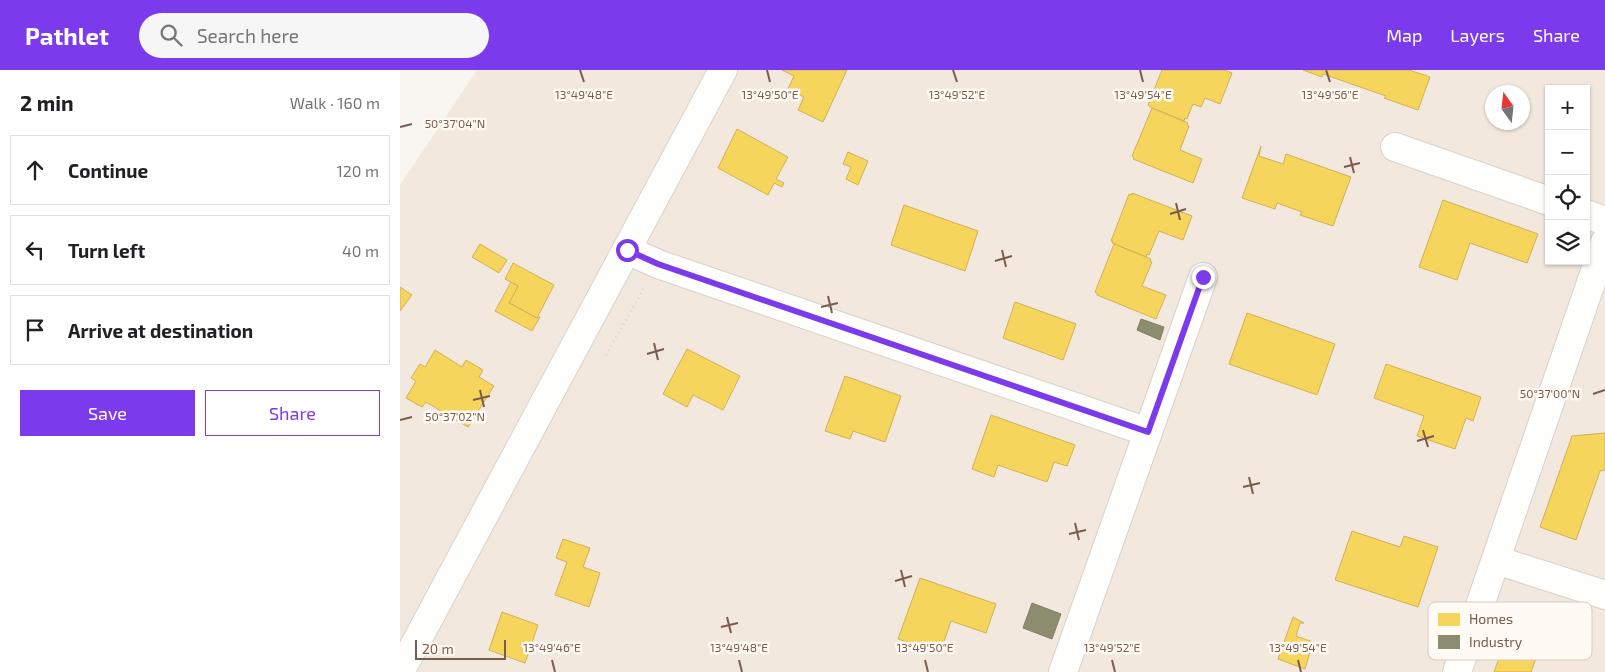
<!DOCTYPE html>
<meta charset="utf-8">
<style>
:root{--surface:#fff;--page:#f6f6f6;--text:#202124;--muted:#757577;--line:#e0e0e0;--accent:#7c3aed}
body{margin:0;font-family:"Exo 2",sans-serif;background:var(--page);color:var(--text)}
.controls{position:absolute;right:15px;top:15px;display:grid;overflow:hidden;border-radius:0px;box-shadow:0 1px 4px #0004}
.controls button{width:45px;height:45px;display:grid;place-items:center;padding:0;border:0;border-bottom:1px solid var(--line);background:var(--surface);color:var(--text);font:25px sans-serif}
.compass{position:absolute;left:1085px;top:15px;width:45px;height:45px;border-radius:50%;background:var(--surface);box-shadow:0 1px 4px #0004;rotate:345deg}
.scale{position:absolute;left:15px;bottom:12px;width:91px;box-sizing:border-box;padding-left:5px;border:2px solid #7a5c4d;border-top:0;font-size:14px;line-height:18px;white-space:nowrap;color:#7a5c4d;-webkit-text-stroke:4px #fffaf3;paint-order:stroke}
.stop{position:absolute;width:15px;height:15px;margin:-11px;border:4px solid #7c3aed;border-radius:50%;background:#fff}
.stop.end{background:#7c3aed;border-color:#fff;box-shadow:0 1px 5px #0008}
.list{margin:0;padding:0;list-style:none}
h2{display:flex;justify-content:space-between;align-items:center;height:65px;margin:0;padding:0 20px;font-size:21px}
h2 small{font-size:16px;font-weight:400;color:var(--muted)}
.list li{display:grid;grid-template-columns:32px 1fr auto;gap:15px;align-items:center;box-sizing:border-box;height:70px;margin:0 10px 10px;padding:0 10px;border:1px solid var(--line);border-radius:0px}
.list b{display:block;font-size:19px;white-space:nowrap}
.list em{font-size:16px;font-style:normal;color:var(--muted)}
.actions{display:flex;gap:10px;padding:15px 20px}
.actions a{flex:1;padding:11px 0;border:1px solid var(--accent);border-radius:0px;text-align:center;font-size:18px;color:var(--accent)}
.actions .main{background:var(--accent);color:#fff}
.icon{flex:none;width:28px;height:28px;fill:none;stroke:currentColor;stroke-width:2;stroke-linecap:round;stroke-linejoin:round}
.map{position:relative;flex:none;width:1205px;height:602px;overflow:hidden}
header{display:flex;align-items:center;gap:30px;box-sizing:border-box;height:70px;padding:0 25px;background:var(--accent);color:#fff}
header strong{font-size:24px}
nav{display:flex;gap:28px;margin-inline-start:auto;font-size:18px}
.search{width:350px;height:45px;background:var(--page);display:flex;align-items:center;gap:12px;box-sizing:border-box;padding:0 18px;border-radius:28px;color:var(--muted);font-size:19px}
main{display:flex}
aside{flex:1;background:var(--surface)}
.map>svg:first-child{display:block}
</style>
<header>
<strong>Pathlet</strong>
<div class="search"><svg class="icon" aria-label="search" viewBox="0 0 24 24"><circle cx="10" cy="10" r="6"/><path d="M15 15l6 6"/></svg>Search here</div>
<nav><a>Map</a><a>Layers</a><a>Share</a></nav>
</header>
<main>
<aside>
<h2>2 min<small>Walk · 160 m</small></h2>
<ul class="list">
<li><svg class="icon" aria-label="ahead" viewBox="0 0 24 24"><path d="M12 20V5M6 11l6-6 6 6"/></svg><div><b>Continue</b></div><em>120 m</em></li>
<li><svg class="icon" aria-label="left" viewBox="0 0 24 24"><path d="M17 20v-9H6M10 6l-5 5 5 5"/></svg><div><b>Turn left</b></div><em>40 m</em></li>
<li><svg class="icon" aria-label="arrive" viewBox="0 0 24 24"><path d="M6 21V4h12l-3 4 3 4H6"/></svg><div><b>Arrive at destination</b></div></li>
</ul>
<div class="actions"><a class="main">Save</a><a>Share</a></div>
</aside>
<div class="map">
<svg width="1205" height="602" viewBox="0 0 1205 602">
<rect width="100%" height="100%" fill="#f9f5f0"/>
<!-- residential -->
<path fill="#f2e8de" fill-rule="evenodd" d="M77,0h1128v602h-1205v-487zM1149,19h37v172h-37zM1092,22h30v30h-30z"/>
<!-- homes -->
<g fill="#f6d55c" stroke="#d1b158">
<polygon points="382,0 447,0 423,52 398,40 404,27 388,19 394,6"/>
<polygon points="762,0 825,0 832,3 820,34 805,28 801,37 793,34 787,49 785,48 784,51 752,38 748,35"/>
<polygon points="903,0 1009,0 1030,7 1018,40 984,28 986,26 923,4 922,7"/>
<polygon points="752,38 788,53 787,55 789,56 780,80 802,89 793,113 733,89 734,88 732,86"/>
<polygon points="337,59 388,87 376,109 384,113 382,117 374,113 368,125 318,98"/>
<polygon points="861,76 859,86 883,94 886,84 951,107 933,156 900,145 902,142 877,133 875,139 842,128"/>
<polygon points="448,82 468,91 458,115 446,109 451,97 443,94"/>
<polygon points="732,123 792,146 783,170 759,161 749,185 747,184 746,187 712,173 713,171 711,171 729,124 732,125"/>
<polygon points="1043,130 1138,164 1127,193 1070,173 1057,210 1019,197"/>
<polygon points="504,135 578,161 565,201 491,175"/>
<polygon points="80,174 107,190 99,203 72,187"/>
<polygon points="714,174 751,189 750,191 752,192 742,216 766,225 756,249 697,225 697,223 695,222"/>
<polygon points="113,193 154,215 137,248 109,233 118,216 105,209"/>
<polygon points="111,212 118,216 109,233 137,248 140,247 132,261 95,241"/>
<polygon points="0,217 12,225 0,241"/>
<polygon points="615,232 676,254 663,290 603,268"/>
<polygon points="847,243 935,274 917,325 829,294"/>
<polygon points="287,279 340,306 323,340 293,325 287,337 263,324"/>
<polygon points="35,280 62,297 66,290 83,300 79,307 94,316 68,357 26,332 22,337 6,328 16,311 11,308 20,294 25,297"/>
<polygon points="986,294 1081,327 1073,351 1066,348 1055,379 1017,366 1024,346 974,328"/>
<polygon points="445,306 501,326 485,372 453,361 450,369 425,361"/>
<polygon points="591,345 675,375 667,396 654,392 647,412 598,395 594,407 572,399"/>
<polygon points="1205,363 1205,400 1200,401 1176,470 1140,457 1172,366"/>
<polygon points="952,461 1000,477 1004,466 1038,477 1018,537 935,510"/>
<polygon points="163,469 190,478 183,497 200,503 189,537 155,525 167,492 156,488"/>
<polygon points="520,508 596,534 586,563 551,551 540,583 498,569"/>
<polygon points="1118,539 1173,559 1161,590 1138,583 1131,602 1094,602 1108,563"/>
<polygon points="102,542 138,555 125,593 89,580"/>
<polygon points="893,547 904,553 900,553 896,566 913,572 905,599 878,589"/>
</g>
<!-- industry -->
<g fill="#8c8c6e" stroke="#877e64">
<polygon points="741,249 764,257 760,270 737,260"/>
<polygon points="632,533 661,544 652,569 623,558"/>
</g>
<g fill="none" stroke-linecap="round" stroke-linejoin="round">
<!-- street casing -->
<g stroke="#d7d1cb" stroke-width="30">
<g id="street">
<polyline points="995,77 1149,131"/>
<polyline points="1186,144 1205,151"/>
<polyline points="227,180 258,194 748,362"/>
<polyline points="1096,490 1205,525"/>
<polyline points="663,602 803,207"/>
<polyline points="1057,602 1205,172"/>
</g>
</g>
<!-- secondary casing -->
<g stroke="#d9d2cb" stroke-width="30">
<polyline id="secondary" points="0,602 323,0"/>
</g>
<!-- path -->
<polyline stroke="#dcd5d0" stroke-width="3" stroke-dasharray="1 4" stroke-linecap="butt" points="206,285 244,218"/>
<!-- street -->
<use href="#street" stroke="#fefefd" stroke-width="28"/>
<!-- secondary -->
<use href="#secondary" stroke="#fefefd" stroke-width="28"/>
</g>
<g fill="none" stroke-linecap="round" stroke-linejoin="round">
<!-- route -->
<polyline stroke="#7c3aed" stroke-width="6" points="227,180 258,194 748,362 803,207"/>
</g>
<!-- ticks -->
<path fill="none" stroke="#7a5c4d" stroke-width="2" d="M180,0l4,12M367,0l3,12M553,0l4,12M740,0l3,12M926,0l4,12M0,57l12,-3M950,87l4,16M944,97l16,-4M776,133l4,17M770,144l16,-5M602,180l4,17M595,191l17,-5M428,226l4,17M421,237l17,-4M254,273l4,17M247,284l17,-5M80,320l4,17M1193,324l12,-4M73,330l17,-4M0,350l12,-3M1023,360l5,17M1017,371l17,-5M849,407l4,17M843,417l17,-4M675,453l4,17M669,464l17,-4M501,500l4,17M495,511l17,-5M327,547l4,16M321,557l17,-4M152,590l3,12M339,590l3,12M525,590l3,12M712,590l3,12M898,590l3,12"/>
<!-- legend -->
<rect x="1028" y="532" width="164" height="58" rx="8" fill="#fffaf3" stroke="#d7cbc1" stroke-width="1"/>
<rect x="1038" y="543" width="22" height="13" fill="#f6d55c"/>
<rect x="1038" y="565" width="22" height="14" fill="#8c8c6e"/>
<g font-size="14" fill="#7a5c4d">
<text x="1069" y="554">Homes</text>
<text x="1069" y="577">Industry</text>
</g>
<g font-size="12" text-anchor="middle" fill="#7a5c4d" stroke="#fffaf3" stroke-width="5" stroke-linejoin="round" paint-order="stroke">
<text x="184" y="29">13°49'48"E</text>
<text x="370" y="29">13°49'50"E</text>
<text x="557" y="29">13°49'52"E</text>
<text x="743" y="29">13°49'54"E</text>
<text x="930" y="29">13°49'56"E</text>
<text x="55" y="58">50°37'04"N</text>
<text x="1150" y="328">50°37'00"N</text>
<text x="55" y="351">50°37'02"N</text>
<text x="152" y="582">13°49'46"E</text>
<text x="339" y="582">13°49'48"E</text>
<text x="525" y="582">13°49'50"E</text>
<text x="712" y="582">13°49'52"E</text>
<text x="898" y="582">13°49'54"E</text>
</g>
</svg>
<div class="controls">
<button>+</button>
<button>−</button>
<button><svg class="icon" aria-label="locate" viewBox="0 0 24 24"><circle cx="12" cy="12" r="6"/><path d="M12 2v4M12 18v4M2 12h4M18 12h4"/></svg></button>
<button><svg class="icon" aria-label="layers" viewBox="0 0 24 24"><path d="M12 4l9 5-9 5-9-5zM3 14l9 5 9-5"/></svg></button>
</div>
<svg class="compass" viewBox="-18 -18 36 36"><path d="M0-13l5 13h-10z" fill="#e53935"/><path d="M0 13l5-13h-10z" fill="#757577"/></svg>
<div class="scale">20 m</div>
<div class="stop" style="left:227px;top:180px"></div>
<div class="stop end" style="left:803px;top:207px"></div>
</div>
</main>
